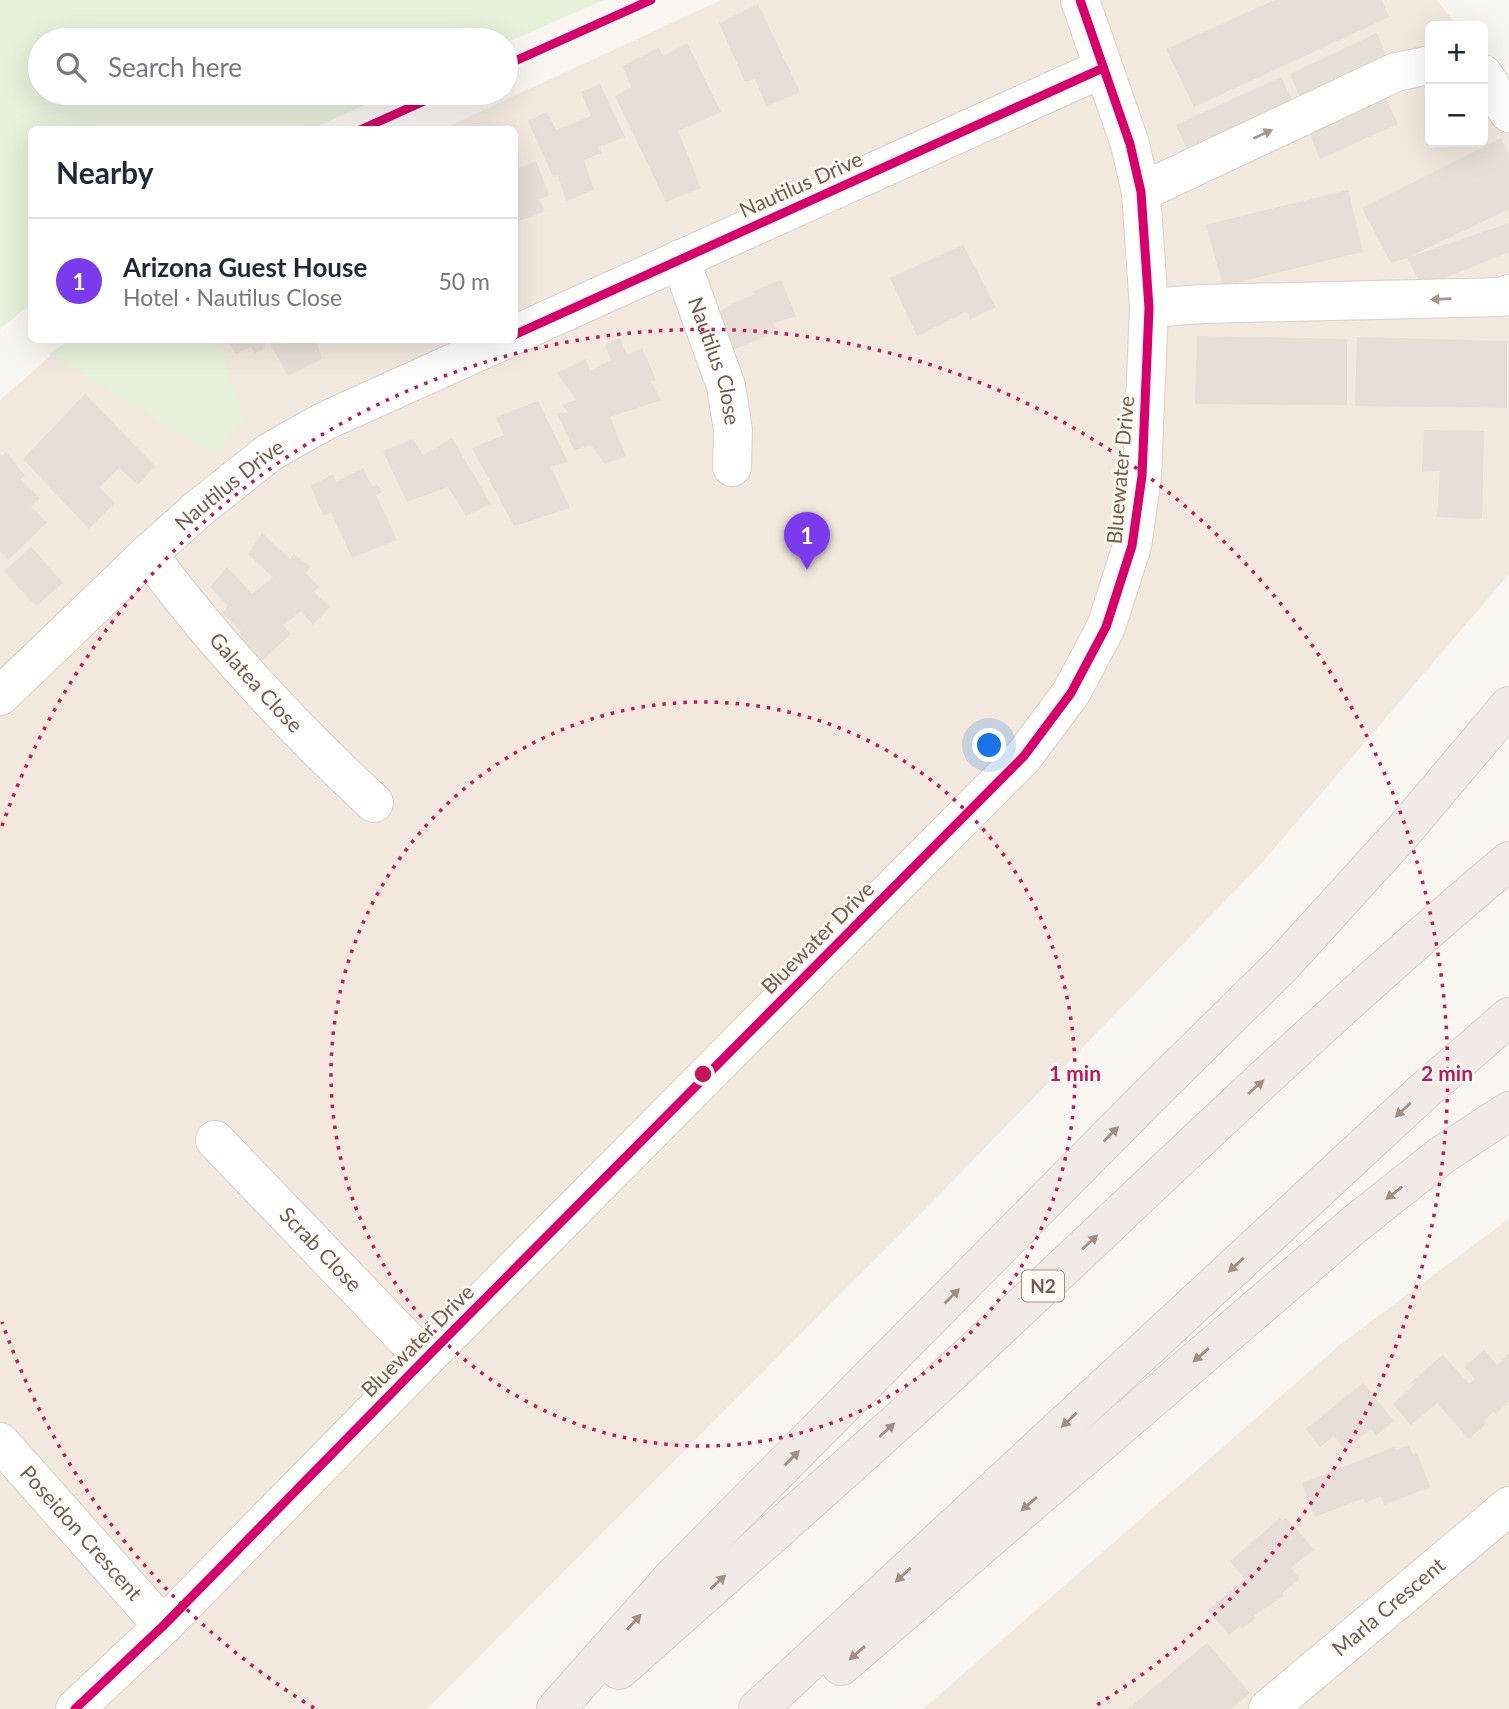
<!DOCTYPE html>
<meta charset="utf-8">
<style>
:root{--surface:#fff;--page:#f2f2f3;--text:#1f2937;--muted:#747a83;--line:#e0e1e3;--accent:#7c3aed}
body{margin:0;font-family:Lato,sans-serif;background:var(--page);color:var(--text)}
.controls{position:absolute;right:21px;top:21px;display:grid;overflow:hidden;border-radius:10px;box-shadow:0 7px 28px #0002}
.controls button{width:63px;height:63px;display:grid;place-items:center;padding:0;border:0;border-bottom:2px solid var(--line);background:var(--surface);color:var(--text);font:35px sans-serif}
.you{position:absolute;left:990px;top:746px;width:24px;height:24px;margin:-18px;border:5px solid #fff;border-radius:50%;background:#1a73e8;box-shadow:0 0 0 10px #1a73e833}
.badge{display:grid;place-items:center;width:46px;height:46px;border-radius:50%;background:var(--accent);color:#fff;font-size:23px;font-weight:700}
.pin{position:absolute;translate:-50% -58px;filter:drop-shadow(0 2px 4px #0008)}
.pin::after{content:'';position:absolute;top:37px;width:24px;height:21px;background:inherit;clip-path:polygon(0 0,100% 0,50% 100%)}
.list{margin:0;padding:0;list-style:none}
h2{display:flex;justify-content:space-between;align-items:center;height:91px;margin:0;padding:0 28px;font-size:30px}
h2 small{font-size:23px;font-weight:400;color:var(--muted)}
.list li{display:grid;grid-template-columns:46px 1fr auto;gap:21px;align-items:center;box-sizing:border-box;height:126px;padding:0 28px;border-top:2px solid var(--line)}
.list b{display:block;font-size:26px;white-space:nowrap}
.list p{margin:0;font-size:23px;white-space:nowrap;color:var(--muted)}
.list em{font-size:23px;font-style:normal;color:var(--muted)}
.icon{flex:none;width:38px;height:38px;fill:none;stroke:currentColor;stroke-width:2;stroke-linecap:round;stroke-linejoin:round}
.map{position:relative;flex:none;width:1509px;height:1709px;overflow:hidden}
.search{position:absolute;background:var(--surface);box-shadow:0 7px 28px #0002;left:28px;top:28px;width:490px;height:77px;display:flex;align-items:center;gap:18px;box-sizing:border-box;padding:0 24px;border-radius:38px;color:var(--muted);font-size:26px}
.panel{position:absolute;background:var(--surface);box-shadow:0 7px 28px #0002;left:28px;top:126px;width:490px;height:217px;border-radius:10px}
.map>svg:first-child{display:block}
</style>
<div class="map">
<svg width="1509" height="1709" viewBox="0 0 1509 1709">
<rect width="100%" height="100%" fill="#f9f5f0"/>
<!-- residential -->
<g fill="#f2e8de">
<polygon points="721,0 1437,0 1457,26 1430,26 1430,142 1483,142 1483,61 1509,95 1509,574 1259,866 942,1192 427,1709 0,1709 0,400 69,340 514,340 514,130 443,129"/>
<polygon points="1509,1219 1509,1709 923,1709 1342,1343"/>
</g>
<!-- green -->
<g fill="#e7f0db">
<polygon points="0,0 604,0 506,43 506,40 40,40 40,93 391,93 312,129 32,130 31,304 0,329"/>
<polygon points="69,340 219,340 244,421 214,454 49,354"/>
</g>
<!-- building -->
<g fill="#e6ded7">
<polygon points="1275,0 1382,0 1389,17 1194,107 1166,49"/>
<polygon points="758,4 800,92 766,106 755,79 745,82 719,23"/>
<polygon points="1377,33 1387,58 1301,100 1290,74"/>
<polygon points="687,43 721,112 678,131 701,188 666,202 615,96 631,87 623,66 659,48 663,56"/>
<polygon points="1281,77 1294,104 1188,151 1176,125"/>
<polygon points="600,84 625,137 599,147 602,153 584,160 594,190 566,201 558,175 553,177 528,121 547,112 556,130 591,116 581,92"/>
<polygon points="1384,95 1398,124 1320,159 1309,132"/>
<polygon points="1501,138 1509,156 1509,209 1409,257 1509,223 1509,252 1422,287 1407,258 1391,263 1362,208"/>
<polygon points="536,161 549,195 539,200 545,211 514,223 514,170"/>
<polygon points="1348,190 1363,252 1223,286 1206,225"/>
<polygon points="963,245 996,307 970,319 967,311 917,336 890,278"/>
<polygon points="781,280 796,316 773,323 778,331 733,350 717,313 736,302 756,294 754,291"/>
<polygon points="1197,336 1347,339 1347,405 1195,404"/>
<polygon points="1357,337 1507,341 1507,408 1355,406"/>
<polygon points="620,338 627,355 642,348 656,380 650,381 662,400 610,417 626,456 605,464 591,445 574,450 557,413 568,413 562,405 576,400 557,373 586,359 590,371 611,360 605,345"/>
<polygon points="228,340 265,340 266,342 263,349 255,353 250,347 236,354"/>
<polygon points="280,340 316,340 322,359 288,376 271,345"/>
<polygon points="85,394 155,466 138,485 119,468 99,487 115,503 89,529 23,459"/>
<polygon points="538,401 568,462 551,467 570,508 514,526 472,448 504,435 496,417"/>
<polygon points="1424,430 1484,431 1482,519 1437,517 1440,471 1422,472"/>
<polygon points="452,438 491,504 466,516 448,487 407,502 383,451 413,439 423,455"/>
<polygon points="6,452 25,476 20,479 40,498 31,507 47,522 8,560 0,551 0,454 2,456"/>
<polygon points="363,468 372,487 377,484 382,492 376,495 397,540 352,558 331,512 323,516 311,486 333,474 336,482"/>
<polygon points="262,533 290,559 294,554 310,566 306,573 319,587 314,592 330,607 313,625 301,611 283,625 291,634 258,664 233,638 241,631 222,613 228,606 210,587 227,567 252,594 273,577 248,554"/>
<polygon points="31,547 63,583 36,606 4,571"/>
<polygon points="1484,1350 1497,1365 1509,1354 1509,1402 1495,1414 1493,1412 1484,1420 1487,1423 1469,1439 1437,1403 1411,1425 1393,1404 1414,1385 1411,1382 1443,1355 1469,1384 1475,1379 1464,1367"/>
<polygon points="1363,1383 1394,1421 1376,1436 1371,1429 1345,1450 1334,1436 1320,1447 1306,1429"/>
<polygon points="1409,1445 1413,1455 1417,1453 1430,1487 1384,1505 1381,1496 1365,1503 1364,1498 1315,1517 1302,1483 1394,1447 1396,1450"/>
<polygon points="1280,1518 1282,1521 1286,1518 1292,1525 1293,1524 1314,1550 1291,1568 1300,1579 1282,1593 1284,1596 1253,1616 1256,1618 1242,1629 1240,1626 1229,1635 1208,1610 1245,1580 1230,1561"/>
<polygon points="1207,1643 1250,1693 1231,1709 1128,1709"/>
</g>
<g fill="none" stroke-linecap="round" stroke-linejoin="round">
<!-- minor casing -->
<g stroke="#d7d1cb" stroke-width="40">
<g id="minor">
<polyline points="1483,74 1509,113"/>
<polyline points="1141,192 1396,72 1430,65"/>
<path id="s1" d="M680,259l46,127 7,44 -1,37"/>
<polyline points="1149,308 1202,304 1502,297 1509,294"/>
<polyline points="514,335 1103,68"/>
<path id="s2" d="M148,554c67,90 143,172 226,249"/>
<path id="s3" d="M0,696l148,-142 49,-44 73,-58 55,-31 179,-81"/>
<path id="s4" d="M215,1140l210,219"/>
<path id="s5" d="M0,1442l163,184"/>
<polyline points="75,1709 163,1626 425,1359 1024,756 1071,693 1106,627 1132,546 1142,476 1149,308 1141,192 1130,144 1080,0"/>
<path id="s6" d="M1268,1709l241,-203"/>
</g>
</g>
<!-- highway casing -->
<g stroke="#dad1cc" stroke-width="40">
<g id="highway">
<polyline points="841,1666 1355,1224 1442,1155 1509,1111"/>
<path d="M619,1670c95,-84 190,-168 284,-253 202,-185 396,-380 606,-556"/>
<polyline points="556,1709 675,1575 1153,1092 1282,965 1401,834 1509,706"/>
<polyline points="758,1709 1424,1091 1509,1017"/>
</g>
</g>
<!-- minor -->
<use href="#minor" stroke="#fefefd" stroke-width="38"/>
<!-- highway -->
<use href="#highway" stroke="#f2eae7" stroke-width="38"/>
<!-- cycleway casing -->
<g stroke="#fffaf3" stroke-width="13">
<g id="cycleway">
<polyline points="506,65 651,0"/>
<polyline points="360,130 442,93"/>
<polyline points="514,335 1103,68"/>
<polyline points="75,1709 163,1626 425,1359 1024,756 1071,693 1106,627 1132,546 1142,476 1149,308 1141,192 1130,144 1080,0"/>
</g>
</g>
<!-- cycleway -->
<use href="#cycleway" stroke="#d6006c" stroke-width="9"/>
</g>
<!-- one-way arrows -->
<defs><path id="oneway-solid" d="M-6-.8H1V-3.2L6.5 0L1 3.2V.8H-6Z" transform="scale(1.75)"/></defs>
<g fill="#a8958b">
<use href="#oneway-solid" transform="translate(1263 134) rotate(-25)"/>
<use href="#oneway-solid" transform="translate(1441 299) rotate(178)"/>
</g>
<g fill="#a48e83">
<use href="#oneway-solid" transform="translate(1256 1087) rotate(-42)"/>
<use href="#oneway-solid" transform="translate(1403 1110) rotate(137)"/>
<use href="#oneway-solid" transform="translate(1111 1134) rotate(-45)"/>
<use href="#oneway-solid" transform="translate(1394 1193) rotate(142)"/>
<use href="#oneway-solid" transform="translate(1090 1242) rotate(-43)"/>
<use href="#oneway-solid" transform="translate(1236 1265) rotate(137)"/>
<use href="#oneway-solid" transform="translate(952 1296) rotate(-45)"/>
<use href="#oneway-solid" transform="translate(1201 1355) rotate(139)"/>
<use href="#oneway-solid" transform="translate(1069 1420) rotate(137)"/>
<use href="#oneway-solid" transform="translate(887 1430) rotate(-42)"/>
<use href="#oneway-solid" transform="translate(792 1458) rotate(-45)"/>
<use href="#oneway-solid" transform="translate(1029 1504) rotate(139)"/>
<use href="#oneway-solid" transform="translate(903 1575) rotate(137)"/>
<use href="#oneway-solid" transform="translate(718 1582) rotate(-42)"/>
<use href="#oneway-solid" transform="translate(634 1622) rotate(-48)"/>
<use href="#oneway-solid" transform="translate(857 1653) rotate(139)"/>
</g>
<!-- distance rings -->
<g fill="none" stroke="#c2185b" stroke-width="3.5" stroke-dasharray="3.5 7">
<circle cx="703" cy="1074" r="372"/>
<path d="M314 1708A744 744 0 0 1 2 1322M2 826A744 744 0 1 1 1092 1708"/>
</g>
<g text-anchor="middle" stroke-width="5" stroke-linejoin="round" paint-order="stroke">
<!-- shield labels -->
<rect fill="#fffaf3" stroke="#a28b7f" stroke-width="2" x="1022" y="1270.5" width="42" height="31" rx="5"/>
<g font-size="19" font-weight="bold" fill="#7a5c4d">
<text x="1043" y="1293">N2</text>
</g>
<!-- street labels -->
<g font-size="21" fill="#7a5c4d" stroke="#fffaf3">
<text transform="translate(801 185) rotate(-24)" y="7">Nautilus Drive</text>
<text dy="7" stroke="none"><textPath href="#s1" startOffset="108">Nautilus Close</textPath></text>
<text transform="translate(1121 470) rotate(-85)" y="7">Bluewater Drive</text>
<text dy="7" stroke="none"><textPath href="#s3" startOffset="312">Nautilus Drive</textPath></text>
<text dy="7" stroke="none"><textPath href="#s2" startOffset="168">Galatea Close</textPath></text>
<text transform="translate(818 938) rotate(-45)" y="7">Bluewater Drive</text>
<text dy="7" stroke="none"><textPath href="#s4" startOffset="152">Scrab Close</textPath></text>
<text transform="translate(418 1341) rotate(-45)" y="7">Bluewater Drive</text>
<text dy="7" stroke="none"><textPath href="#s5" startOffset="122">Poseidon Crescent</textPath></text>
<text dy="7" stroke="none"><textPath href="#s6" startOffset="158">Marla Crescent</textPath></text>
</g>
</g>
<circle cx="703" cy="1074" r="10" fill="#c2185b" stroke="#fffaf3" stroke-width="3.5"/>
<g font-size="21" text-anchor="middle" font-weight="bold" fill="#c2185b" stroke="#fffaf3" stroke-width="5" stroke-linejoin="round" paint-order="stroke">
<text x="1075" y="1081">1 min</text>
<text x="1447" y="1081">2 min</text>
</g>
</svg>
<div class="controls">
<button>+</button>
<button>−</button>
</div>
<div class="you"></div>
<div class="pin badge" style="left:807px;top:570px">1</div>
<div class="search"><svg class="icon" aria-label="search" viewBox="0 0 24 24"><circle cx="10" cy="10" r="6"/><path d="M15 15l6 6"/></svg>Search here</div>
<section class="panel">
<h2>Nearby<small></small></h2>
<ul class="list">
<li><span class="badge">1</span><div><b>Arizona Guest House</b><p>Hotel · Nautilus Close</p></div><em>50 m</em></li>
</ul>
</section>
</div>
